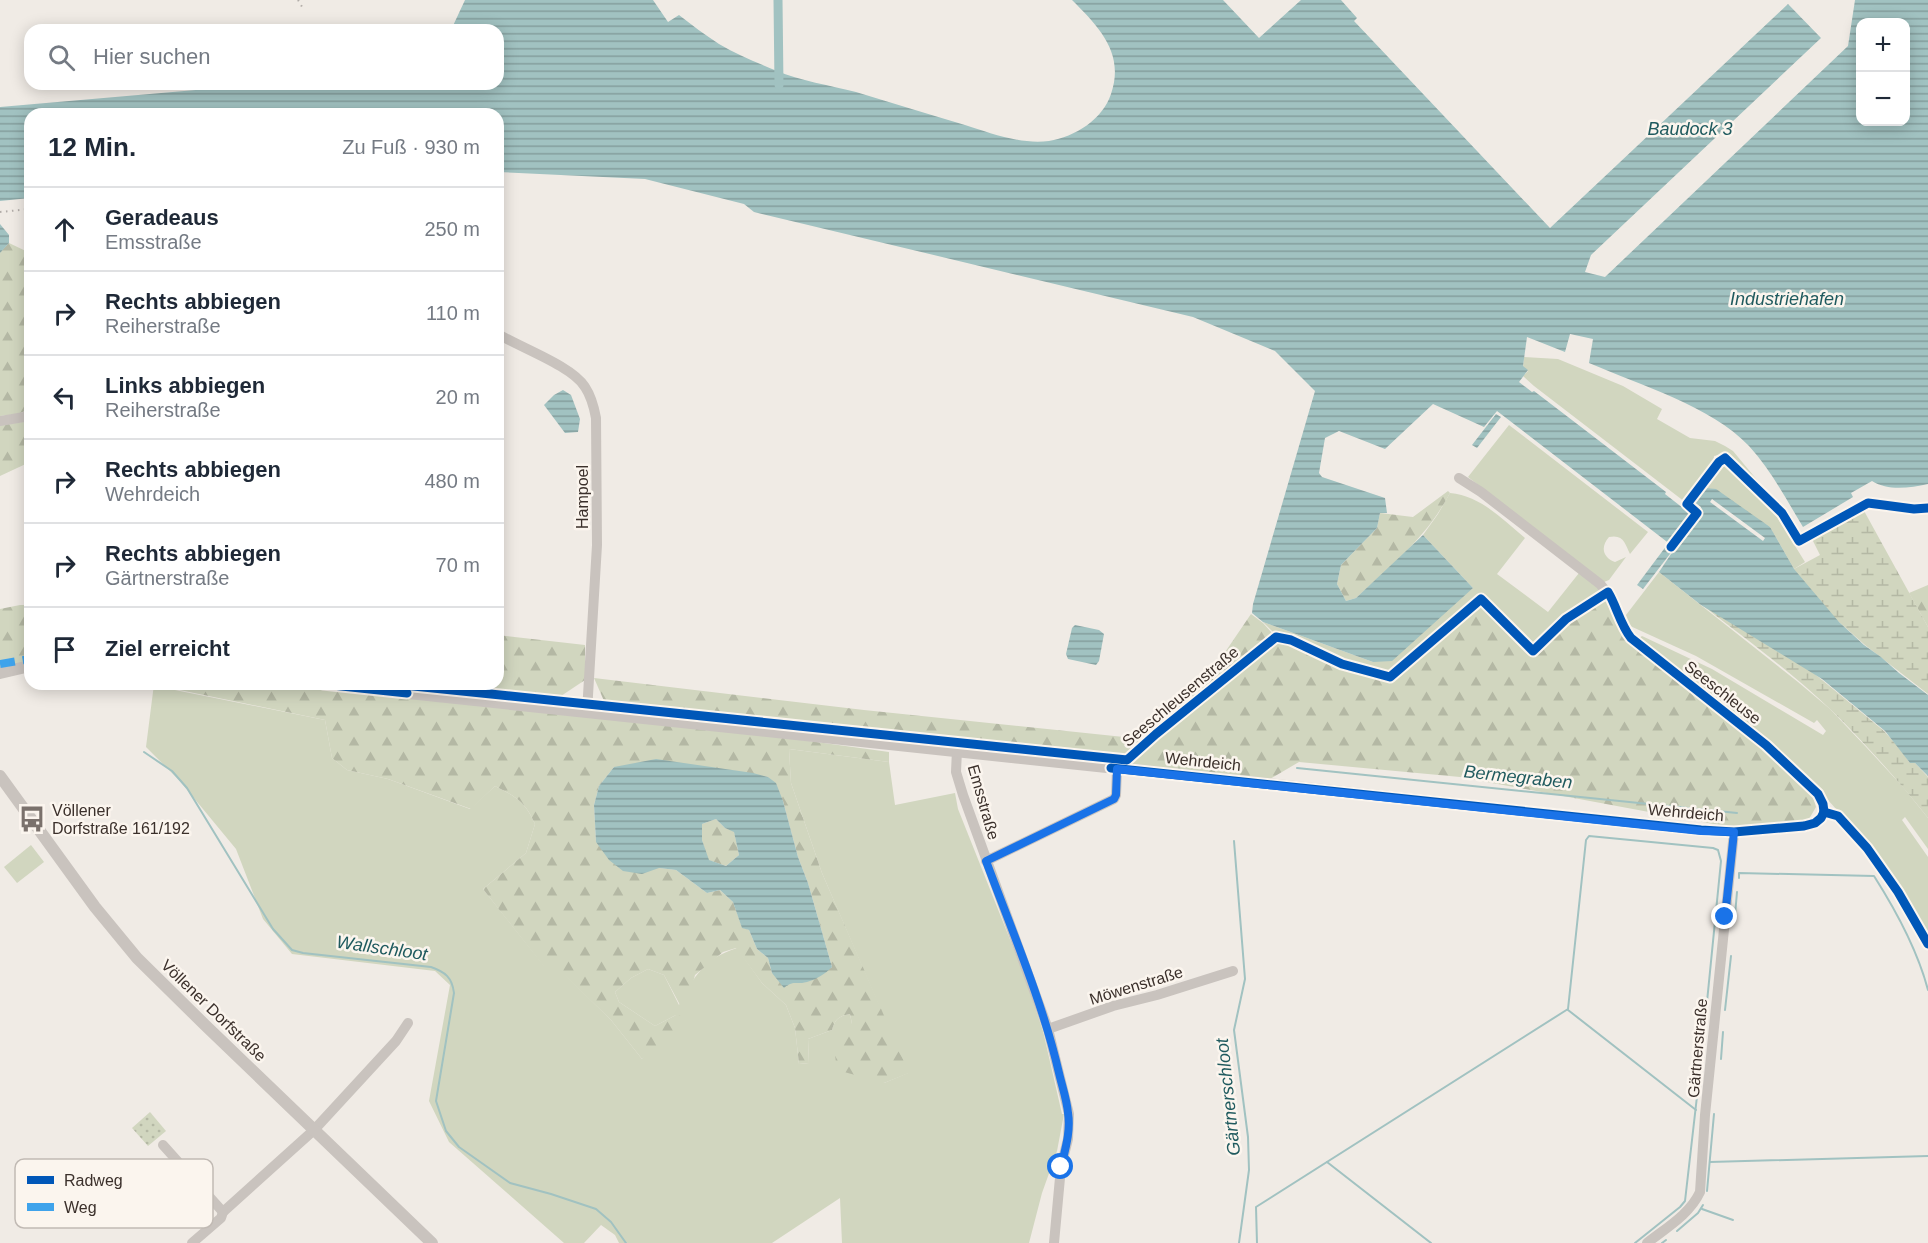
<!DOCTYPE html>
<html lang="de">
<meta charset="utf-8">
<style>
:root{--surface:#fff;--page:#f6f6f7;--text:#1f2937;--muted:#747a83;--line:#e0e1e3}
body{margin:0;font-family:Arial,sans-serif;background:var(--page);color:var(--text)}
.controls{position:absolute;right:18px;top:18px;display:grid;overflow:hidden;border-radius:12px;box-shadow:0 3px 15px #0003}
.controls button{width:54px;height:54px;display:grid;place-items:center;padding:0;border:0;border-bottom:2px solid var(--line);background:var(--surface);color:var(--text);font:30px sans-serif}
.stop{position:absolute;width:18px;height:18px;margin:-14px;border:4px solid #1a73e8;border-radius:50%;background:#fff}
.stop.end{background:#1a73e8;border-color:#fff;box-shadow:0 2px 6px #0008}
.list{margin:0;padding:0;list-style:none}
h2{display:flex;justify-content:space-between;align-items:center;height:78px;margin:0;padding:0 24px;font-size:26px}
h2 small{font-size:20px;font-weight:400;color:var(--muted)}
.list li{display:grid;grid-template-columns:39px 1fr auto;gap:18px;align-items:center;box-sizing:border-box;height:84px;padding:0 24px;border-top:2px solid var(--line)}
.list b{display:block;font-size:22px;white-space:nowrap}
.list p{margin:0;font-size:20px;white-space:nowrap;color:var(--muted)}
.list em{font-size:20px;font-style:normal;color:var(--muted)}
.icon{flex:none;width:33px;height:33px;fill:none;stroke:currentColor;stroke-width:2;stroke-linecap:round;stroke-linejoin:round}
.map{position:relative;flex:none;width:1928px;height:1243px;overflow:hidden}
.search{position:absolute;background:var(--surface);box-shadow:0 3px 15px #0003;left:24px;top:24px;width:480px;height:66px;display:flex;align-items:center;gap:15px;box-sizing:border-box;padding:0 21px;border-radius:18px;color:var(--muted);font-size:22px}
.panel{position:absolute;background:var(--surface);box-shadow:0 3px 15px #0003;left:24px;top:108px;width:480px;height:582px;border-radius:18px}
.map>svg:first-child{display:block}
</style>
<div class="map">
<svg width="1928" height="1243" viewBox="0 0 1928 1243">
<defs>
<pattern id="forest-firs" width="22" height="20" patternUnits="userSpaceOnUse" patternTransform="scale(1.5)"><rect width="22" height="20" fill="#d1d6bf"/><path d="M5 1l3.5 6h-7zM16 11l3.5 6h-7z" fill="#b4b8a4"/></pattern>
<pattern id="wetland-marsh" width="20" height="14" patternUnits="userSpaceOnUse" patternTransform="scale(1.5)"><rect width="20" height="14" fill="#d1d6bf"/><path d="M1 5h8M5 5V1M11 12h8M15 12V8" fill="none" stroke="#b4b8a4"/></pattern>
<pattern id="park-dots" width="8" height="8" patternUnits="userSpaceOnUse" patternTransform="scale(1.5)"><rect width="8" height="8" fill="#d1d6bf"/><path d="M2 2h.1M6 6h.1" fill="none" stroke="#b4b8a4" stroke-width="1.8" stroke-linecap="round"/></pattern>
<pattern id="water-rules" width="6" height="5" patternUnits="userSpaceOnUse" patternTransform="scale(1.5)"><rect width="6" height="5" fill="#a1c2c1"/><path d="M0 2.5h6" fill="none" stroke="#849e9d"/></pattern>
</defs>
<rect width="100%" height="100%" fill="#f0ebe5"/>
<!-- green -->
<g fill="#d1d6bf">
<polygon points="1524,357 1558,359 1623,386 1662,409 1657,419 1690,438 1715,441 1725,446 1733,451 1767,492 1768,497 1730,459 1723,454 1714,456 1713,465 1685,502 1534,386 1523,376 1528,371 1523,367"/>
<path d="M1509,425l139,107 -18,22c-5,-10 -6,-20 -21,-17 -9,10 -6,21 6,25l11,-5 -17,23 -5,2 -136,-105z"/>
<polygon points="1726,463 1729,464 1769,504 1805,562 1794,569 1770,527 1705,488"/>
<path d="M1450,493c31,3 52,26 75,45l-28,36 51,38 31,-39 25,19 -11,10 -37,23 -23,25 -52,-52 -91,78 -48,-12 -66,-32 -2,1 -11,-11 110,40 100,-74 -50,-53 15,-21z"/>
<polygon points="1659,572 1798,682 1830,709 1867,748 1903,787 1928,818 1928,849 1905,817 1902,820 1928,857 1928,940 1886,871 1845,819 1819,790 1638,639 1642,636 1712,669 1823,735 1826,731 1817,720 1814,723 1696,656 1628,625 1626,615"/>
<path d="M154,684h9l2,4 160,32 7,38 15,12 41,9 82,30 25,-23c21,11 30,15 40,38l-9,29 -43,36 62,78 11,-1 55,54 31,39 34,-44 -21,11 -36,-24 -4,-10 16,-14 17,-9 16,6 15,30c15,-29 26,-47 58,-57l25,35 24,22 9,23 4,36 10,-1 -1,-24 24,-9c3,-11 7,-14 18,-16l2,10 32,59 24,-10 -86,-200 -31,-90 -2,-34 100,13 6,43 60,-12 3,16 65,163 20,59 19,83h2l-7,37 -15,42 -13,50h-187l-2,-45 -68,45h-153l-4,-8 -14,-10 -17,18h-20l-115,-101 -20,-41 21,-116 -15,-14 -143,-17 -29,-35 -27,-70 -57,-69 -33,-33z"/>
<polygon points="31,845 44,862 17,883 4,867"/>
</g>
<!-- forest -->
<g fill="url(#forest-firs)" fill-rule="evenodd">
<polygon points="9,243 30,253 30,409 18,414 0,416 0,252"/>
<polygon points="30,421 30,462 0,476 0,425"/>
<path d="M1448,491l2,2c-24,45 -57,71 -94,105l-10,3 -9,-17 4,-19 36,-37 3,-15 33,4z"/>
<polygon points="1928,585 1928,627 1909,593"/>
<polygon points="1602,597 1607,603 1616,624 1629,643 1763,748 1812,793 1816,807 1809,819 1800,822 1735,828 1460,777 1299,762 1270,779 608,710 594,678 864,710 1143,739 1217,664 1251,614 1263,623 1273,634 1342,666 1390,679 1481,601 1533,652 1557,627"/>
<polygon points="20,605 30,605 30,662 0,668 0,609"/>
<polygon points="498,635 585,645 585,680 549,704 359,684 498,684"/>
<path d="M163,684h121l489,52 116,16v10l-100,-13 2,34 31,90 87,200 -25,10 -47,-13 -4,-30 19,-16 -2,-10c-11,2 -15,5 -18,16l-24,9 1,24 -10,1 -4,-36 -9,-23 -24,-22 -26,-35 -13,4 -28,23 -7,27 -8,3 -16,-30 -16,-6 -17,9 -16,14 4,10 36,24 21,-11 15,3 -49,41 -31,-39 -55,-53 -11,1 -62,-79 43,-36 9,-29c-10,-23 -19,-27 -40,-38l-24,23 -83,-30 -41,-9 -15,-12 -7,-38 -160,-33zM614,767l100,1 54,9 15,24 15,56 10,26 24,84c-28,17 -29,21 -60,6l-4,-15 -11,-9 -8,-19 -7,-3 -9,-25 -13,-12 -13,3 -31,-23 -17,-2 -63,-26 -2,-37 5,-19z"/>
<polygon points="716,819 725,828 734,831 739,855 726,866 708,860 702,840 702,824"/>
</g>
<!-- wetland -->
<g fill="url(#wetland-marsh)">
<polygon points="1716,489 1770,527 1794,569 1820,555 1812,539 1863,509 1928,627 1928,694 1865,645 1839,622 1820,611"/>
<path d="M1659,572l101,57 124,102 19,21 6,10 6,1 13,14v41c-30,-38 -63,-75 -98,-109 -53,-50 -114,-92 -171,-137z"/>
</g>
<!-- park -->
<polygon fill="url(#park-dots)" points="150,1112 166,1131 148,1146 132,1128"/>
<!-- water -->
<g fill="url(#water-rules)" fill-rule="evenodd">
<path d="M465,0h188l15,22 11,-7c13,10 26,20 40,29 18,11 39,19 58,27 21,9 55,15 79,21 36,11 72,22 109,33 25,8 57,20 84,16 26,-4 54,-22 62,-47 14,-41 -12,-67 -39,-94h151l36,38 42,-38h40l16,18 -3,3 196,207 238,-224 33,34 -230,217 -6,17 20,5 243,-231 7,-46h73v484c-19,4 -40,7 -56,-3l-21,12 2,4 -50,30c-17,-28 -32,-57 -54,-81 -38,-40 -109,-61 -160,-83l4,-24 -23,-5 -5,18 -38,-15 -4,29 5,4 -9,12 13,10 2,-1 132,101 -1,2 32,25 3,-3 1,-9 -7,-5 11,-14 11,1 54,38 24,42 45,53 25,23 17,12 18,16 29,22v81l-13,-13h-5l-25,-32 -63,-52 -121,-74 -42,-33 16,-24 -178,-137 -13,16 -51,-23 -48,45 -46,-18 -14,7 -6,35 3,4 63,21 2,15h-7l-3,15 -36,37 -4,19 9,17 10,-3 67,-63 50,53 -81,73 -19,1 -110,-40 -11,-9 1,-9 62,-213 -40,-40 -82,-34 -439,-105 -10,-8 -99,-25 -147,-7v-58h-468v84l-30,3v-94l265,-23h233v-54h-47zM1860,22h46v100h-46z"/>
<polygon points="0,224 9,235 9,243 0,253"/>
<polygon points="563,390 571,395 580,419 578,432 565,433 544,405 554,395"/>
<polygon points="1496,414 1501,417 1477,448 1472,445"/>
<polygon points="1667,545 1673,550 1643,589 1637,585"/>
<polygon points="1075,625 1099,630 1104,634 1099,661 1096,665 1068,659 1066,654 1072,628"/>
<path d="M656,759l97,14 15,4 8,6 7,18 15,56 10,26 24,84c-7,7 -15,12 -25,15 -11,3 -13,-2 -23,6l-12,-15 -4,-15 -11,-9 -8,-19 -7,-2 -9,-26 -13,-12 -13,3 -31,-23 -17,-2 -17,6 -19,-3 -14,-11 -13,-18 -2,-37 5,-19 15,-19zM716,819l9,9 9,4 5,23 -13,11 -17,-6 -7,-20v-16z"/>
</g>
<!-- pier -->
<polygon fill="#f0ebe5" points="1712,499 1765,538 1763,541 1710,502"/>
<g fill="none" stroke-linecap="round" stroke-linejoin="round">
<!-- stream -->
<g stroke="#a1c2c1" stroke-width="2">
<path d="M144,752l28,19 15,17 86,141 19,21 11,3 128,14c14,5 21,10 23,26l-18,108 10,30 13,16 51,36 41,11 45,15 15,13 15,21"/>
<polyline points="1297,768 1737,813"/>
<polyline points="1234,841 1245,979 1234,1030 1248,1137 1249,1170 1239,1243"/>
<path d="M1739,878v-5l135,3c21,33 44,76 54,114"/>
<polyline points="1735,915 1737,892"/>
<polyline points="1568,1010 1696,1110"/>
<polyline points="1725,1010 1731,956"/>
<polyline points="1721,1059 1723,1032"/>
<polyline points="1327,1162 1431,1243"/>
<polyline points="1710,1162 1928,1156"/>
<polyline points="1707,1191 1714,1114"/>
<polyline points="1702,1209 1733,1220"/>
<polyline points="1677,1231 1698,1213 1703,1205"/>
<polyline points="1257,1243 1256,1207 1568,1009 1586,840 1589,836 1713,848 1718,850 1721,861 1704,1032"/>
<polyline points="1635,1243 1680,1207 1685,1201 1703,1044"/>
<polyline points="1662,1243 1666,1240"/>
</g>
<!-- canal -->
<polyline stroke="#a1c2c1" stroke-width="9" points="778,0 779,85"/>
<!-- minor -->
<g stroke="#c9c3be" stroke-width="10">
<path d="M498,334c23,14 74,32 87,53 6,9 9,20 11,31l1,127 -10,167"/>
<polyline points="0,421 30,416"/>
<path d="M1459,478l22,14 119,92c15,16 18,37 31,54l135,107 52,49 5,10 1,8"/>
<polyline points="957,750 956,772 963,795 1048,1029 1069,1114 1068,1139 1061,1167 1054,1243"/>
<polyline points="1125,770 1127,760 1137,750 1261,648"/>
<polyline points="986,861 1114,799 1116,795 1117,769"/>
<polyline points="1048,1029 1113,1006 1157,995 1233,971"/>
<polyline points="163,1145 223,1212 314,1130 396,1041 408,1023"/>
<polyline points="192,1243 221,1218 223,1212"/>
<path d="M1647,1243c19,-15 43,-29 53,-51l5,-77 29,-283"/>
</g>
<!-- tertiary -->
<g stroke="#c9c3be" stroke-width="12">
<polyline points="0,673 30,666"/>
<polyline points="323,684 1701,830 1734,832 1804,826 1815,823 1821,818 1824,812"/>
<polyline points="0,776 95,907 137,958 205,1025 432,1243"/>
</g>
<!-- rail -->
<g stroke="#b1aca8" stroke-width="2" stroke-dasharray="1.5 4.5" stroke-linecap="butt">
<polyline points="298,0 304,10"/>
<polyline points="0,212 30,209"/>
</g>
<!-- quiet -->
<polyline stroke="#3fa3eb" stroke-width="8" stroke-dasharray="15 8" stroke-linecap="butt" points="0,664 30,659"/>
<!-- cycleway casing -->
<g stroke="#fbf5ee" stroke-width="13">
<g id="cycleway">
<polyline points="1671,547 1697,513 1687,504 1719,462 1725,458 1782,513 1799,541 1868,503 1914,509 1928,508"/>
<polyline points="323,684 407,693"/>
<path d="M394,684l733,76 29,-26 120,-97 15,3 51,24 48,13 91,-78 52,52 33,-32 42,-27c9,15 12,32 23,46l135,107 52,49 5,10 1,8"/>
<polyline points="1111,768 1701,830 1734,832 1804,826 1815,823 1821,818 1824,812"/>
<polyline points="1824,812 1838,816 1867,848 1898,892 1928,944"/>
</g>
</g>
<!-- cycleway -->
<use href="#cycleway" stroke="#0057b8" stroke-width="9"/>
</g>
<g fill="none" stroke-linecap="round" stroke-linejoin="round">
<!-- route -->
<path stroke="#1a73e8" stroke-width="8" d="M1061,1167c4,-17 10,-36 7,-54 -1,-13 -6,-27 -9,-40 -17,-73 -47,-142 -73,-212l128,-62 2,-4 1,-26 584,62 33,1 -9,85"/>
</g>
<!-- icons -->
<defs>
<g id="bus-bare" transform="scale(2.07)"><path d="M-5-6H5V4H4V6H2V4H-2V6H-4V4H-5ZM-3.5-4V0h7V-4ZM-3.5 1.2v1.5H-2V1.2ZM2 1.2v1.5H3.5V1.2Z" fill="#7a716c" stroke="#fbf5ee" stroke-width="2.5" paint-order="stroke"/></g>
</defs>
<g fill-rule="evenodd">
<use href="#bus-bare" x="32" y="819"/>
</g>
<g text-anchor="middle" stroke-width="5" stroke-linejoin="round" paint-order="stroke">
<!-- street labels -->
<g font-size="16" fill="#3b302b" stroke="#fbf5ee">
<text transform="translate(582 497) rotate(-90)" y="6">Hampoel</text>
<text transform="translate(1723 692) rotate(38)" y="6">Seeschleuse</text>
<text transform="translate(1180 696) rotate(-40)" y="6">Seeschleusenstraße</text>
<text transform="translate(1203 761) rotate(6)" y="6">Wehrdeich</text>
<text transform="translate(984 802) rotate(74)" y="6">Emsstraße</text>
<text transform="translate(1686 812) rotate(5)" y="6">Wehrdeich</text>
<text transform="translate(1136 985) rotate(-17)" y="6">Möwenstraße</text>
<text transform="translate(214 1010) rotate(44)" y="6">Völlener Dorfstraße</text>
<text transform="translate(1697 1048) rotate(-85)" y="6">Gärtnerstraße</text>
</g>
<!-- poi labels -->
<g font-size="16" fill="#3b302b" stroke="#fbf5ee" text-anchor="start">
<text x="52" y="816">Völlener<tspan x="52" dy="18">Dorfstraße 161/192</tspan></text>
</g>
<!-- water labels -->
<g font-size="18" font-style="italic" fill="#1f5a5e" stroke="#fbf5ee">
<text x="1690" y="135">Baudock 3</text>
<text x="1787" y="305">Industriehafen</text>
<text transform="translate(1518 777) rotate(6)" y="6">Bermegraben</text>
<text transform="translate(382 948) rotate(8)" y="6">Wallschloot</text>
<text transform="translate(1228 1097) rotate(-96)" y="6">Gärtnerschloot</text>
</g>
</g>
<!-- legend -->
<rect x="15" y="1159" width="198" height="69" rx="9" fill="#fbf5ee" stroke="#c1bab4" stroke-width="1.5"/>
<rect x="27" y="1176" width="27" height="8" fill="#0057b8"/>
<rect x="27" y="1203" width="27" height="8" fill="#3fa3eb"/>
<g font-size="16" fill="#3b302b">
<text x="64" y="1186">Radweg</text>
<text x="64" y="1213">Weg</text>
</g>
</svg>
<div class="controls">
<button>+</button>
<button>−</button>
</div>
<div class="stop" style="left:1061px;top:1167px"></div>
<div class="stop end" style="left:1725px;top:917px"></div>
<div class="search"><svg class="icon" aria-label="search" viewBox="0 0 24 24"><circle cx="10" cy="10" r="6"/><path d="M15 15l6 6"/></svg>Hier suchen</div>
<section class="panel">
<h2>12 Min.<small>Zu Fuß · 930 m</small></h2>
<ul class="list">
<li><svg class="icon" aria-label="ahead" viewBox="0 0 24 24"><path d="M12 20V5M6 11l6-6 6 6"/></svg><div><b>Geradeaus</b><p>Emsstraße</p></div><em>250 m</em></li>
<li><svg class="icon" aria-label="right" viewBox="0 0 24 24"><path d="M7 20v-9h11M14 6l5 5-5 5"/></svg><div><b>Rechts abbiegen</b><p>Reiherstraße</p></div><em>110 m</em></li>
<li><svg class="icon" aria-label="left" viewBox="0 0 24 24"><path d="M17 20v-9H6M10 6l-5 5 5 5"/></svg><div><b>Links abbiegen</b><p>Reiherstraße</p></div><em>20 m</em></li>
<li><svg class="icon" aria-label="right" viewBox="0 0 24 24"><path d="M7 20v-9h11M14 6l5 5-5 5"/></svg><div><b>Rechts abbiegen</b><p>Wehrdeich</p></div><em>480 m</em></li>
<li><svg class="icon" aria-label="right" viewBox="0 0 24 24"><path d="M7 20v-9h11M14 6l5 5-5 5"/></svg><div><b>Rechts abbiegen</b><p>Gärtnerstraße</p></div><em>70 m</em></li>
<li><svg class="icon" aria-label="arrive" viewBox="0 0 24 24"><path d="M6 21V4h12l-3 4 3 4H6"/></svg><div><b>Ziel erreicht</b></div></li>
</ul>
</section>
</div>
